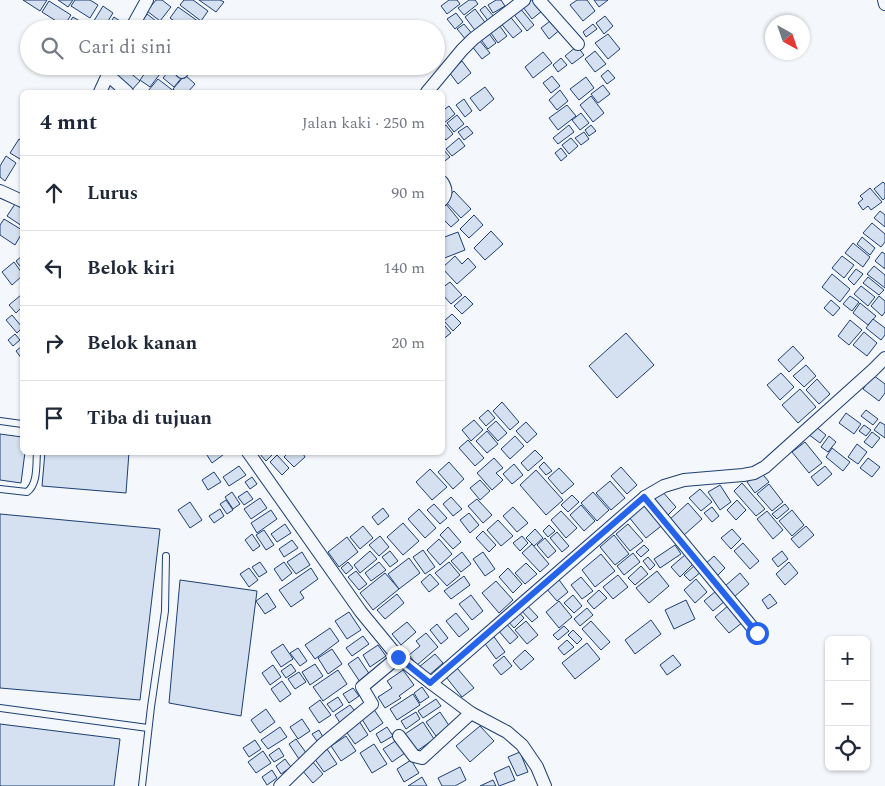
<!DOCTYPE html>
<html lang="id">
<meta charset="utf-8">
<style>
:root{--surface:#fff;--page:#f6f6f7;--text:#1f2937;--muted:#747a83;--line:#e0e1e3}
body{margin:0;font-family:Spectral,serif;background:var(--page);color:var(--text)}
.controls{position:absolute;right:15px;bottom:15px;display:grid;overflow:hidden;border-radius:8px;box-shadow:0 1px 4px #0004}
.controls button{width:45px;height:45px;display:grid;place-items:center;padding:0;border:0;border-bottom:1px solid var(--line);background:var(--surface);color:var(--text);font:25px sans-serif}
.compass{position:absolute;left:765px;top:15px;width:45px;height:45px;border-radius:50%;background:var(--surface);box-shadow:0 1px 4px #0004;rotate:140deg}
.stop{position:absolute;width:15px;height:15px;margin:-11px;border:4px solid #2563eb;border-radius:50%;background:#fff}
.stop.end{background:#2563eb;border-color:#fff;box-shadow:0 1px 5px #0008}
.list{margin:0;padding:0;list-style:none}
h2{display:flex;justify-content:space-between;align-items:center;height:65px;margin:0;padding:0 20px;font-size:21px}
h2 small{font-size:16px;font-weight:400;color:var(--muted)}
.list li{display:grid;grid-template-columns:32px 1fr auto;gap:15px;align-items:center;box-sizing:border-box;height:75px;padding:0 20px;border-top:1px solid var(--line)}
.list b{display:block;font-size:19px;white-space:nowrap}
.list em{font-size:16px;font-style:normal;color:var(--muted)}
.icon{flex:none;width:28px;height:28px;fill:none;stroke:currentColor;stroke-width:2;stroke-linecap:round;stroke-linejoin:round}
.map{position:relative;flex:none;width:885px;height:786px;overflow:hidden}
.search{position:absolute;background:var(--surface);box-shadow:0 1px 4px #0004;left:20px;top:20px;width:425px;height:55px;display:flex;align-items:center;gap:12px;box-sizing:border-box;padding:0 18px;border-radius:28px;color:var(--muted);font-size:19px}
.panel{position:absolute;background:var(--surface);box-shadow:0 1px 4px #0004;left:20px;top:90px;width:425px;height:365px;border-radius:8px}
.map>svg:first-child{display:block}
</style>
<div class="map">
<svg width="885" height="786" viewBox="0 0 885 786">
<rect width="100%" height="100%" fill="#f4f7fb"/>
<!-- building -->
<g fill="#d5e0f0" stroke="#1d3f73">
<polygon points="23,0 47,0 40,11"/>
<polygon points="58,0 73,0 68,7"/>
<polygon points="75,0 90,0 98,5 90,18 71,6"/>
<polygon points="156,0 162,0 171,7 160,21 147,11"/>
<polygon points="184,0 193,0 208,11 201,21 180,5"/>
<polygon points="199,0 220,0 224,2 216,12"/>
<polygon points="449,0 457,0 460,4 447,14 441,6"/>
<polygon points="469,0 475,0 478,4 464,15 458,8"/>
<polygon points="496,0 501,0 505,6 493,13 488,5"/>
<polygon points="531,0 533,0 542,11 532,19 523,7"/>
<polygon points="577,0 587,0 595,11 583,21 570,5"/>
<polygon points="594,0 608,0 599,7"/>
<polygon points="49,1 71,15 64,26 42,12"/>
<polygon points="103,6 113,13 103,29 100,29 92,24"/>
<polygon points="485,6 495,18 489,22 480,10"/>
<polygon points="178,7 202,24 198,29 186,29 170,18"/>
<polygon points="519,7 534,25 527,31 512,12"/>
<polygon points="475,9 487,25 477,33 465,17"/>
<polygon points="456,13 463,22 455,29 447,19"/>
<polygon points="147,14 160,24 157,29 146,29 139,24"/>
<polygon points="508,14 522,31 513,38 499,21"/>
<polygon points="605,16 613,26 604,34 596,23"/>
<polygon points="73,17 88,26 86,29 68,29 66,27"/>
<polygon points="114,17 129,27 128,29 106,29"/>
<polygon points="554,18 562,28 549,39 541,28"/>
<polygon points="497,22 507,36 498,43 488,29"/>
<polygon points="464,24 474,36 467,41 457,29"/>
<polygon points="593,24 597,29 586,37 583,32"/>
<polygon points="487,31 496,43 488,49 479,37"/>
<polygon points="608,34 620,49 608,59 595,43"/>
<polygon points="479,40 490,53 482,59 471,45"/>
<polygon points="577,46 584,55 572,64 565,56"/>
<polygon points="595,51 606,64 595,72 585,59"/>
<polygon points="543,52 552,63 533,78 525,67"/>
<polygon points="561,58 567,65 558,72 553,65"/>
<polygon points="462,61 471,73 458,84 449,72"/>
<polygon points="119,66 122,66 140,81 130,92 111,76"/>
<polygon points="128,66 145,66 138,75"/>
<polygon points="150,66 166,66 150,87 140,80"/>
<polygon points="172,67 183,76 174,87 163,78"/>
<polygon points="608,70 615,78 607,84 601,76"/>
<polygon points="185,75 195,84 188,92 177,92 173,89"/>
<polygon points="552,76 560,86 551,93 543,83"/>
<polygon points="586,77 594,88 579,100 570,89"/>
<polygon points="158,79 175,92 150,92 148,91"/>
<polygon points="110,85 120,92 103,92"/>
<polygon points="603,85 610,94 598,103 591,94"/>
<polygon points="485,87 494,99 480,111 470,98"/>
<polygon points="560,90 568,101 557,110 549,100"/>
<polygon points="591,96 604,113 593,122 580,105"/>
<polygon points="464,99 472,111 465,117 456,105"/>
<polygon points="567,105 576,116 558,130 549,118"/>
<polygon points="449,106 455,114 444,123 442,120 442,111"/>
<polygon points="581,113 589,123 580,130 572,120"/>
<polygon points="457,115 464,124 454,132 447,123"/>
<polygon points="446,125 453,134 446,140 442,135 442,128"/>
<polygon points="569,125 574,132 558,144 553,138"/>
<polygon points="591,125 596,131 589,136 585,130"/>
<polygon points="467,126 473,133 464,140 458,132"/>
<polygon points="584,132 589,139 581,145 575,138"/>
<polygon points="459,138 465,146 452,156 446,149"/>
<polygon points="571,138 578,146 569,154 562,145"/>
<polygon points="19,139 22,141 22,155 20,159 10,153"/>
<polygon points="442,148 450,157 442,163"/>
<polygon points="561,148 567,156 561,161 555,153"/>
<polygon points="6,156 16,163 5,181 0,177 0,166"/>
<polygon points="883,182 885,184 885,198 883,200 874,189"/>
<polygon points="870,188 882,202 871,210 868,206 863,210 858,203 863,199 860,196"/>
<polygon points="454,191 471,209 461,218 444,200"/>
<polygon points="15,204 22,209 22,226 7,216"/>
<polygon points="446,204 459,220 451,227 442,218 442,207"/>
<polygon points="880,211 885,215 885,227 874,218"/>
<polygon points="474,215 483,225 469,238 460,229"/>
<polygon points="4,219 22,230 22,233 15,245 0,235 0,225"/>
<polygon points="872,223 885,234 885,242 881,247 863,233"/>
<polygon points="491,231 503,244 485,260 474,248"/>
<polygon points="458,232 465,250 442,259 442,238"/>
<polygon points="862,237 875,248 870,255 857,244"/>
<polygon points="853,243 870,257 863,267 845,253"/>
<polygon points="882,252 885,254 885,269 875,261"/>
<polygon points="22,256 22,269 16,261"/>
<polygon points="455,256 462,264 468,258 476,267 457,284 442,268"/>
<polygon points="842,256 854,265 844,278 832,268"/>
<polygon points="14,262 22,273 22,276 12,285 2,272"/>
<polygon points="874,266 885,275 885,288 867,274"/>
<polygon points="856,269 863,274 854,285 848,279"/>
<polygon points="832,274 850,289 840,302 822,287"/>
<polygon points="868,277 884,290 879,295 863,283"/>
<polygon points="450,282 462,295 451,304 442,294 442,288"/>
<polygon points="861,286 875,297 868,306 854,294"/>
<polygon points="21,295 22,297 22,307 16,313 9,305"/>
<polygon points="465,296 473,304 462,314 454,306"/>
<polygon points="850,296 859,302 852,311 843,304"/>
<polygon points="879,296 885,301 885,312 882,316 871,306"/>
<polygon points="831,300 840,308 833,316 824,308"/>
<polygon points="860,303 876,316 868,325 853,313"/>
<polygon points="452,314 461,323 453,331 444,321"/>
<polygon points="12,315 22,327 22,328 17,333 6,320"/>
<polygon points="873,319 885,328 885,335 881,340 866,328"/>
<polygon points="850,320 862,330 849,345 838,336"/>
<polygon points="445,326 451,333 442,340 442,328"/>
<polygon points="864,332 877,343 867,356 853,345"/>
<polygon points="626,333 654,365 617,398 589,366"/>
<polygon points="15,334 20,340 13,346 8,340"/>
<polygon points="22,346 22,359 16,351"/>
<polygon points="793,346 804,358 789,372 778,360"/>
<polygon points="806,365 816,376 804,387 793,376"/>
<polygon points="781,373 794,387 780,400 767,385"/>
<polygon points="873,375 885,384 885,393 879,401 863,389"/>
<polygon points="817,379 830,394 819,404 806,390"/>
<polygon points="800,389 816,407 798,423 782,405"/>
<polygon points="502,402 519,422 510,430 493,411"/>
<polygon points="488,410 495,418 486,426 479,418"/>
<polygon points="866,410 878,419 873,425 861,416"/>
<polygon points="846,413 861,424 854,434 839,423"/>
<polygon points="474,420 483,430 471,441 462,430"/>
<polygon points="496,421 507,433 498,441 487,429"/>
<polygon points="526,422 537,434 527,443 516,431"/>
<polygon points="880,422 885,425 885,438 874,430"/>
<polygon points="864,425 871,430 866,436 859,431"/>
<polygon points="815,426 826,435 820,443 808,434"/>
<polygon points="487,431 498,444 487,453 476,441"/>
<polygon points="872,432 880,438 872,448 864,442"/>
<polygon points="0,434 22,437 22,452 25,452 21,483 0,480"/>
<polygon points="515,436 524,446 510,459 501,449"/>
<polygon points="829,436 836,442 828,452 821,447"/>
<polygon points="468,440 484,458 475,466 459,448"/>
<polygon points="805,442 822,463 809,473 792,452"/>
<polygon points="857,444 867,452 858,464 848,457"/>
<polygon points="832,448 850,462 843,471 826,457"/>
<polygon points="535,450 543,458 528,471 521,463"/>
<polygon points="45,452 129,452 126,493 42,486"/>
<polygon points="205,452 227,452 212,463"/>
<polygon points="258,452 274,452 274,453 266,461"/>
<polygon points="289,452 302,452 305,457 294,467 284,457"/>
<polygon points="277,455 289,468 282,475 270,462"/>
<polygon points="494,458 503,468 496,473 503,480 492,490 477,473"/>
<polygon points="868,458 880,467 872,477 860,468"/>
<polygon points="449,462 464,479 453,489 438,472"/>
<polygon points="544,462 552,471 546,475 539,467"/>
<polygon points="514,464 523,475 512,484 503,474"/>
<polygon points="239,466 246,475 229,486 223,477"/>
<polygon points="825,466 832,474 818,486 811,477"/>
<polygon points="621,467 637,485 627,494 611,476"/>
<polygon points="559,468 574,484 562,494 548,478"/>
<polygon points="430,469 447,487 432,500 416,482"/>
<polygon points="536,470 563,500 546,515 520,485"/>
<polygon points="760,471 769,482 755,493 747,482"/>
<polygon points="214,472 221,482 208,490 202,480"/>
<polygon points="252,477 257,484 250,489 245,482"/>
<polygon points="480,480 490,491 480,500 470,488"/>
<polygon points="610,481 625,498 611,510 596,493"/>
<polygon points="742,483 765,509 756,516 734,491"/>
<polygon points="769,484 783,502 772,511 757,494"/>
<polygon points="720,485 731,502 720,510 708,492"/>
<polygon points="700,489 712,502 701,511 689,498"/>
<polygon points="247,491 253,499 244,505 238,497"/>
<polygon points="662,491 676,507 667,516 652,500"/>
<polygon points="232,492 240,504 233,509 225,497"/>
<polygon points="593,492 609,510 597,521 581,503"/>
<polygon points="572,495 579,502 568,512 561,505"/>
<polygon points="451,497 462,509 453,516 443,504"/>
<polygon points="260,498 267,508 251,519 244,509"/>
<polygon points="477,499 492,515 483,523 468,506"/>
<polygon points="226,500 233,510 227,514 220,504"/>
<polygon points="737,500 746,510 736,520 727,510"/>
<polygon points="647,501 665,523 646,538 628,516"/>
<polygon points="190,502 202,520 190,528 178,510"/>
<polygon points="688,503 702,519 683,536 669,520"/>
<polygon points="434,504 447,518 440,524 427,510"/>
<polygon points="785,504 789,509 777,519 772,514"/>
<polygon points="581,505 595,521 584,531 570,515"/>
<polygon points="513,507 528,523 517,532 503,516"/>
<polygon points="712,507 719,516 712,522 704,513"/>
<polygon points="383,508 389,516 378,525 372,517"/>
<polygon points="220,509 224,516 214,523 209,516"/>
<polygon points="419,509 436,528 425,538 408,519"/>
<polygon points="271,510 277,519 257,533 251,523"/>
<polygon points="792,510 804,525 792,536 779,521"/>
<polygon points="561,511 577,528 566,538 551,520"/>
<polygon points="767,511 783,530 773,539 757,519"/>
<polygon points="469,513 479,525 470,533 460,520"/>
<polygon points="0,514 160,529 140,700 0,688"/>
<polygon points="498,520 513,536 501,546 487,530"/>
<polygon points="403,523 419,541 403,555 387,537"/>
<polygon points="285,524 291,533 277,542 271,534"/>
<polygon points="628,524 643,541 630,551 616,534"/>
<polygon points="549,525 555,531 548,537 543,531"/>
<polygon points="363,526 373,538 360,549 350,537"/>
<polygon points="806,526 814,535 799,548 791,539"/>
<polygon points="448,527 461,542 453,549 440,535"/>
<polygon points="535,529 543,538 534,546 526,538"/>
<polygon points="732,529 741,539 731,549 721,538"/>
<polygon points="264,530 274,545 266,550 256,535"/>
<polygon points="483,531 496,545 489,552 476,538"/>
<polygon points="557,532 569,546 562,552 550,538"/>
<polygon points="252,534 260,546 253,551 245,540"/>
<polygon points="614,535 629,554 615,565 600,547"/>
<polygon points="380,536 389,547 379,556 369,545"/>
<polygon points="522,536 528,543 520,551 513,543"/>
<polygon points="347,537 358,552 339,567 328,552"/>
<polygon points="545,538 556,551 548,558 537,545"/>
<polygon points="439,539 452,554 440,565 427,550"/>
<polygon points="292,540 298,548 284,557 279,549"/>
<polygon points="743,543 759,561 750,569 734,551"/>
<polygon points="532,544 549,564 540,572 522,553"/>
<polygon points="644,545 649,550 641,557 636,552"/>
<polygon points="675,545 681,554 660,568 654,559"/>
<polygon points="423,550 435,567 425,574 413,557"/>
<polygon points="370,551 377,559 360,573 354,565"/>
<polygon points="390,551 398,561 390,567 382,557"/>
<polygon points="782,551 788,559 778,567 772,559"/>
<polygon points="302,552 310,565 296,574 287,562"/>
<polygon points="462,552 471,564 461,572 451,561"/>
<polygon points="483,552 495,569 485,576 473,559"/>
<polygon points="633,553 640,562 624,575 617,566"/>
<polygon points="601,554 615,571 595,587 582,570"/>
<polygon points="686,554 694,563 680,577 671,567"/>
<polygon points="714,556 725,568 715,578 703,566"/>
<polygon points="648,557 655,565 650,570 643,561"/>
<polygon points="409,558 420,573 399,589 388,574"/>
<polygon points="260,562 267,572 259,577 252,567"/>
<polygon points="284,562 292,573 282,581 274,569"/>
<polygon points="348,562 353,568 346,574 341,568"/>
<polygon points="379,562 386,570 371,581 365,573"/>
<polygon points="449,562 460,575 447,586 435,573"/>
<polygon points="789,562 798,573 785,585 776,574"/>
<polygon points="526,563 537,574 525,584 515,573"/>
<polygon points="695,565 701,572 690,581 684,575"/>
<polygon points="641,566 648,574 635,585 628,578"/>
<polygon points="249,568 258,580 249,587 240,574"/>
<polygon points="311,568 318,579 300,592 304,598 291,607 279,590"/>
<polygon points="508,568 522,584 513,593 499,577"/>
<polygon points="356,571 367,584 359,590 348,577"/>
<polygon points="657,571 669,586 649,603 636,588"/>
<polygon points="385,573 399,589 373,610 360,593"/>
<polygon points="740,573 749,584 734,597 725,586"/>
<polygon points="430,574 439,584 429,592 421,582"/>
<polygon points="618,575 628,587 613,599 603,587"/>
<polygon points="464,576 470,585 451,599 444,591"/>
<polygon points="557,577 568,592 557,601 545,587"/>
<polygon points="581,577 593,591 582,599 571,585"/>
<polygon points="696,579 707,592 695,603 684,590"/>
<polygon points="180,580 257,591 241,716 169,703"/>
<polygon points="496,581 513,600 499,613 482,593"/>
<polygon points="599,590 607,598 594,609 587,601"/>
<polygon points="716,591 725,601 713,611 704,601"/>
<polygon points="267,593 276,607 265,614 256,601"/>
<polygon points="397,594 404,603 385,619 377,610"/>
<polygon points="770,594 777,603 768,609 762,600"/>
<polygon points="471,595 483,611 472,620 459,604"/>
<polygon points="573,595 582,606 574,613 564,603"/>
<polygon points="686,600 695,619 674,629 665,610"/>
<polygon points="559,601 572,617 559,628 546,612"/>
<polygon points="524,602 538,617 532,622 518,607"/>
<polygon points="729,605 743,622 729,633 715,617"/>
<polygon points="587,608 593,615 580,626 574,619"/>
<polygon points="516,609 524,618 514,628 506,619"/>
<polygon points="349,612 361,630 347,639 335,621"/>
<polygon points="456,613 469,629 459,637 446,621"/>
<polygon points="651,620 661,634 635,654 625,640"/>
<polygon points="526,621 538,635 527,644 515,630"/>
<polygon points="591,621 610,642 601,650 582,629"/>
<polygon points="407,622 416,632 401,645 392,634"/>
<polygon points="505,622 518,637 510,644 497,629"/>
<polygon points="437,624 448,638 441,644 430,630"/>
<polygon points="564,626 569,631 558,640 553,635"/>
<polygon points="330,628 339,641 315,659 305,645"/>
<polygon points="573,630 582,639 577,644 568,635"/>
<polygon points="426,633 438,647 417,665 409,655 420,646 416,641"/>
<polygon points="492,634 505,652 496,659 483,641"/>
<polygon points="363,636 369,644 352,656 346,648"/>
<polygon points="567,640 574,647 564,655 558,648"/>
<polygon points="587,643 600,659 575,679 562,663"/>
<polygon points="283,644 293,659 281,667 271,652"/>
<polygon points="378,645 386,656 370,667 363,655"/>
<polygon points="298,648 307,661 300,666 290,653"/>
<polygon points="332,649 342,664 328,674 318,658"/>
<polygon points="525,650 534,659 521,670 513,661"/>
<polygon points="435,654 443,663 427,677 419,667"/>
<polygon points="673,655 681,665 667,675 660,665"/>
<polygon points="504,656 512,666 501,675 493,665"/>
<polygon points="358,657 370,675 360,682 348,664"/>
<polygon points="291,664 296,671 286,678 281,671"/>
<polygon points="315,664 323,676 310,685 302,672"/>
<polygon points="273,665 281,677 270,685 262,673"/>
<polygon points="457,668 474,688 462,697 446,677"/>
<polygon points="338,670 347,684 323,701 313,687"/>
<polygon points="403,670 414,685 399,696 401,698 385,708 378,697 392,688 387,681"/>
<polygon points="299,672 306,682 295,689 288,679"/>
<polygon points="282,681 291,694 280,702 271,689"/>
<polygon points="422,687 429,697 420,703 414,693"/>
<polygon points="353,688 359,696 349,703 343,694"/>
<polygon points="413,694 420,705 397,720 390,709"/>
<polygon points="338,697 343,705 333,712 327,704"/>
<polygon points="436,699 441,706 423,718 418,711"/>
<polygon points="320,700 331,715 319,723 309,708"/>
<polygon points="350,705 358,715 342,726 335,715"/>
<polygon points="373,708 383,723 370,732 360,716"/>
<polygon points="266,709 275,722 260,733 251,720"/>
<polygon points="416,712 420,719 406,729 401,721"/>
<polygon points="440,712 450,727 436,736 426,722"/>
<polygon points="302,719 310,731 298,739 290,727"/>
<polygon points="359,721 368,735 355,744 345,730"/>
<polygon points="423,722 434,739 417,751 405,734"/>
<polygon points="0,724 120,739 114,786 0,786"/>
<polygon points="480,726 494,741 470,762 456,746"/>
<polygon points="280,727 287,737 268,749 261,740"/>
<polygon points="387,727 393,736 381,743 376,734"/>
<polygon points="319,730 323,737 317,741 312,734"/>
<polygon points="346,736 356,751 341,761 331,746"/>
<polygon points="296,739 307,754 299,759 289,744"/>
<polygon points="255,740 261,749 249,757 243,748"/>
<polygon points="397,740 405,753 392,762 383,749"/>
<polygon points="374,744 387,764 372,773 360,753"/>
<polygon points="279,748 284,756 274,762 269,755"/>
<polygon points="327,749 337,764 324,772 314,758"/>
<polygon points="263,751 271,763 256,773 248,762"/>
<polygon points="520,752 528,772 517,776 508,757"/>
<polygon points="285,759 291,767 281,774 276,766"/>
<polygon points="411,760 419,773 404,782 397,769"/>
<polygon points="312,761 323,774 313,783 301,769"/>
<polygon points="509,766 515,780 499,786 494,773"/>
<polygon points="460,767 466,780 455,786 442,786 438,778"/>
<polygon points="272,770 277,778 267,785 262,777"/>
<polygon points="422,777 427,786 408,786"/>
<polygon points="493,780 496,786 480,786"/>
</g>
<g fill="none" stroke-linecap="round" stroke-linejoin="round">
<!-- lane casing -->
<g stroke="#1d3f73" stroke-width="8">
<g id="lane">
<polyline points="0,421 22,424"/>
<path d="M0,489l27,3c11,-8 9,-27 10,-40"/>
<polyline points="0,708 148,728"/>
<polyline points="142,786 151,707 165,611 166,556"/>
</g>
</g>
<!-- street casing -->
<g stroke="#1d3f73" stroke-width="14">
<g id="street">
<polyline points="539,0 578,44"/>
<polyline points="884,0 885,4"/>
<polyline points="131,29 147,0"/>
<polyline points="177,66 182,72"/>
<polyline points="108,75 127,92"/>
<polyline points="100,92 112,66"/>
<polyline points="427,92 462,50 473,39 524,0"/>
<path d="M442,182c4,6 5,12 0,18"/>
<polyline points="0,191 22,201"/>
<polyline points="248,452 361,612 398,657 431,683 471,713 507,732 522,745 537,767 545,786"/>
<polyline points="645,497 757,633"/>
<polyline points="431,683 645,497 664,486 684,480 743,475 754,473 765,467 873,370 885,358"/>
<polyline points="399,736 414,756 422,758 471,713"/>
<polyline points="280,786 322,745 372,704 362,687 398,657"/>
</g>
</g>
<!-- lane -->
<use href="#lane" stroke="#f4f7fb" stroke-width="6"/>
<!-- street -->
<use href="#street" stroke="#f4f7fb" stroke-width="12"/>
</g>
<g fill="none" stroke-linecap="round" stroke-linejoin="round">
<!-- route -->
<polyline stroke="#2563eb" stroke-width="6" points="398,657 430,683 644,497 757,633"/>
</g>
</svg>
<div class="controls">
<button>+</button>
<button>−</button>
<button><svg class="icon" aria-label="locate" viewBox="0 0 24 24"><circle cx="12" cy="12" r="6"/><path d="M12 2v4M12 18v4M2 12h4M18 12h4"/></svg></button>
</div>
<svg class="compass" viewBox="-18 -18 36 36"><path d="M0-13l5 13h-10z" fill="#e53935"/><path d="M0 13l5-13h-10z" fill="#747a83"/></svg>
<div class="stop" style="left:757px;top:633px"></div>
<div class="stop end" style="left:398px;top:657px"></div>
<div class="search"><svg class="icon" aria-label="search" viewBox="0 0 24 24"><circle cx="10" cy="10" r="6"/><path d="M15 15l6 6"/></svg>Cari di sini</div>
<section class="panel">
<h2>4 mnt<small>Jalan kaki · 250 m</small></h2>
<ul class="list">
<li><svg class="icon" aria-label="ahead" viewBox="0 0 24 24"><path d="M12 20V5M6 11l6-6 6 6"/></svg><div><b>Lurus</b></div><em>90 m</em></li>
<li><svg class="icon" aria-label="left" viewBox="0 0 24 24"><path d="M17 20v-9H6M10 6l-5 5 5 5"/></svg><div><b>Belok kiri</b></div><em>140 m</em></li>
<li><svg class="icon" aria-label="right" viewBox="0 0 24 24"><path d="M7 20v-9h11M14 6l5 5-5 5"/></svg><div><b>Belok kanan</b></div><em>20 m</em></li>
<li><svg class="icon" aria-label="arrive" viewBox="0 0 24 24"><path d="M6 21V4h12l-3 4 3 4H6"/></svg><div><b>Tiba di tujuan</b></div></li>
</ul>
</section>
</div>
